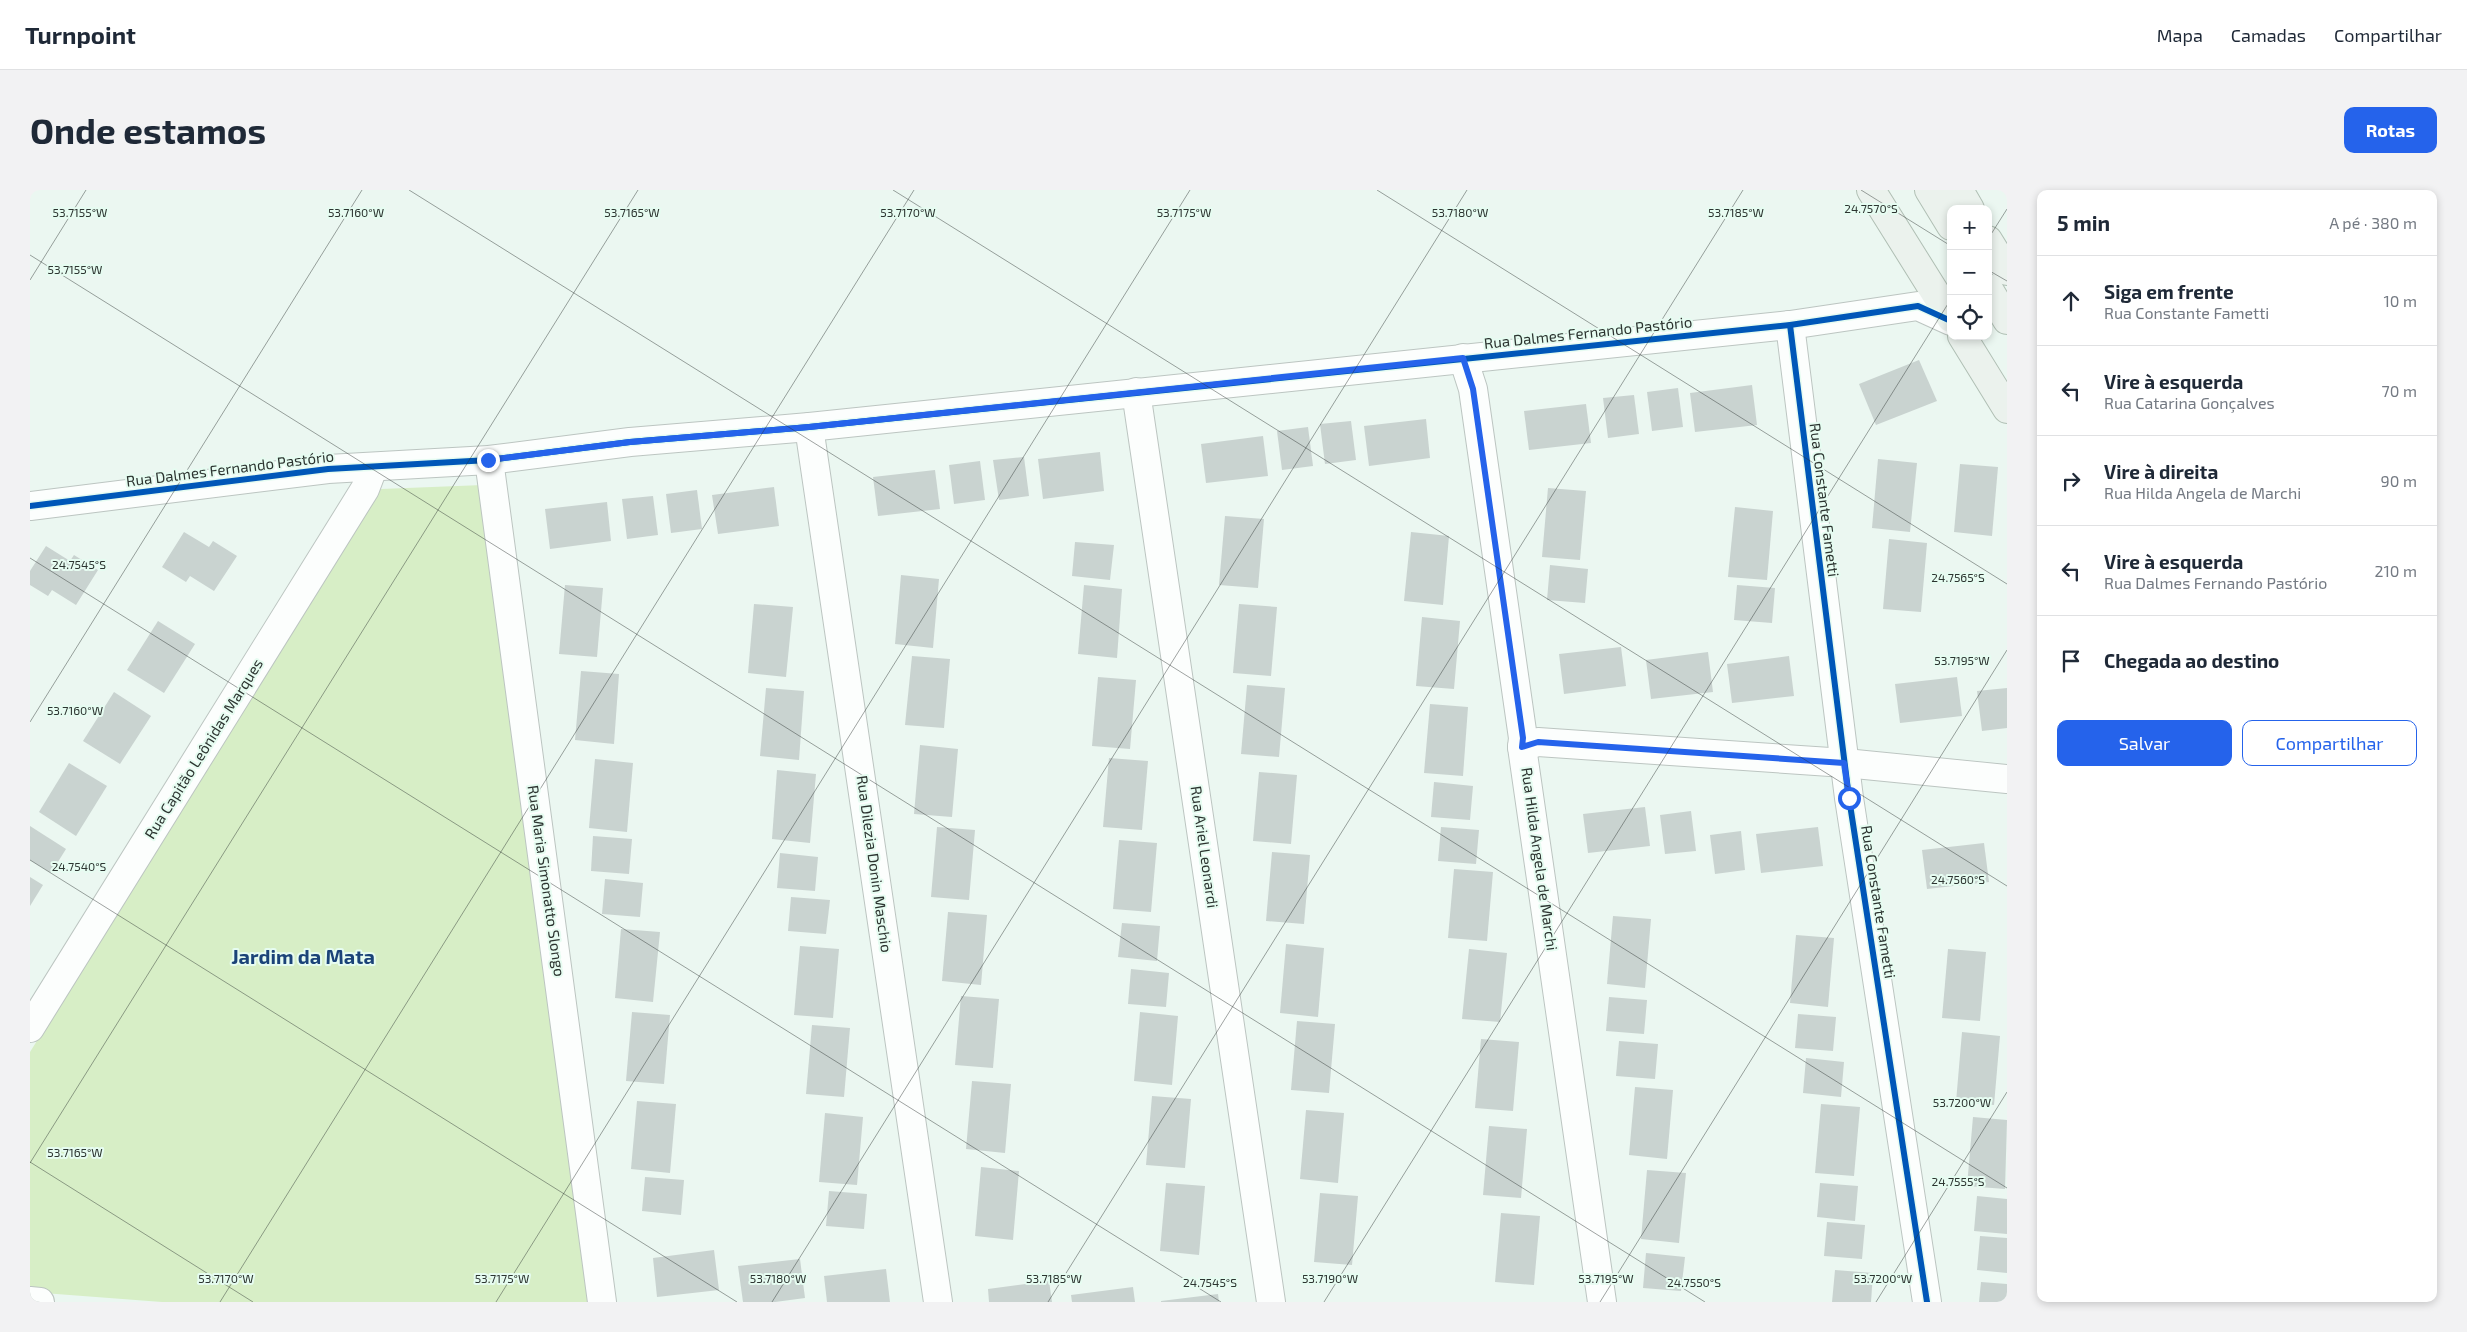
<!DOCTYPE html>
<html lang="pt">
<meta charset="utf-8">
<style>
:root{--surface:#fff;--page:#f2f2f3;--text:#1f2937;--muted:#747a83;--line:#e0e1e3;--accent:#2563eb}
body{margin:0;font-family:"Exo 2",sans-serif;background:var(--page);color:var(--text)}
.controls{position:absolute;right:15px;top:15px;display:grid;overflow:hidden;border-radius:10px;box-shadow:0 2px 8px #0003}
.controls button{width:45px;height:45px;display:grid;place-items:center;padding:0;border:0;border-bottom:1px solid var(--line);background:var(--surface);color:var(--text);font:25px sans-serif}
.stop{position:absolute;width:15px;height:15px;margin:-11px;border:4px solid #2563eb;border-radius:50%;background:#fff}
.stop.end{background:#2563eb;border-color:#fff;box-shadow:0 1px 5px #0008}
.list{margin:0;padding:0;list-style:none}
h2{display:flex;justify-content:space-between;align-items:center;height:65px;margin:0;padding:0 20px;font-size:21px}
h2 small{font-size:16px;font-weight:400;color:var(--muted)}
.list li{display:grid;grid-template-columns:32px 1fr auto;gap:15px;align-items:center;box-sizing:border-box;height:90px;padding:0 20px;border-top:1px solid var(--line)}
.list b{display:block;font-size:19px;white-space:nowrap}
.list p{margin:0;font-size:16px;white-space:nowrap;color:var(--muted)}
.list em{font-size:16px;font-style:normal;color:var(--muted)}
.actions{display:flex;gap:10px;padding:15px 20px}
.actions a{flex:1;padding:11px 0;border:1px solid var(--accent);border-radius:10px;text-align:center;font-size:18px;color:var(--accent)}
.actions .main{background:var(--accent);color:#fff}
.icon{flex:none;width:28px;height:28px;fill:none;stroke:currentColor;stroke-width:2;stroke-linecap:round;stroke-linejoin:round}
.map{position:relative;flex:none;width:1977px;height:1112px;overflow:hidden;border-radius:10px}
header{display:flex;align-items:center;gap:30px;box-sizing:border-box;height:70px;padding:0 25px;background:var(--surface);border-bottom:1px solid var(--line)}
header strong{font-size:24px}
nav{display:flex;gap:28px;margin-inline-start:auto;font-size:18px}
.intro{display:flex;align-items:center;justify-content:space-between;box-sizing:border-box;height:120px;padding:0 30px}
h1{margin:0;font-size:35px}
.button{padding:12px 22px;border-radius:10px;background:var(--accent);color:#fff;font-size:18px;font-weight:700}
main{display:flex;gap:30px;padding:0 30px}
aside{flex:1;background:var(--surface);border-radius:10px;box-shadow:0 2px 8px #0003}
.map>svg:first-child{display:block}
</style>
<header>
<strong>Turnpoint</strong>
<nav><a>Mapa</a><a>Camadas</a><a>Compartilhar</a></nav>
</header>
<div class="intro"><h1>Onde estamos</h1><a class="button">Rotas</a></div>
<main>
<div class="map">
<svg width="1977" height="1112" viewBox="0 0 1977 1112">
<rect width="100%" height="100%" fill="#ebf7f1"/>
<!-- green -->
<polygon fill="#d7eec6" points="453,295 561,1112 132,1112 0,1102 0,862 351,299"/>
<!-- building -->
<g fill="#c9d3d0">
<polygon points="1889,170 1907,211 1846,235 1829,194"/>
<polygon points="1722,195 1727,235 1665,242 1660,203"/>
<polygon points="1648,198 1653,237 1622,241 1617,202"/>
<polygon points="1604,205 1609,244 1578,248 1573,208"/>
<polygon points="1556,214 1561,253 1499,260 1494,221"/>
<polygon points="1396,229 1400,268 1339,276 1334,236"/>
<polygon points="1321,231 1326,270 1295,274 1290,234"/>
<polygon points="1278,237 1283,276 1252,280 1247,241"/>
<polygon points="1233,246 1238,286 1176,293 1171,254"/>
<polygon points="1070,262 1074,301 1013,309 1008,269"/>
<polygon points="994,267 999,306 969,310 963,270"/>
<polygon points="1848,269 1887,273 1880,342 1842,338"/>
<polygon points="950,271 955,310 924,314 919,275"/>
<polygon points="1930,274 1968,277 1962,346 1924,342"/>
<polygon points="905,280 910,319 848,326 843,287"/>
<polygon points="744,297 749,336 688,344 682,305"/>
<polygon points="1518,298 1556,301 1550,370 1512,367"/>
<polygon points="667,300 672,339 641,343 636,304"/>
<polygon points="623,306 628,345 597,349 592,309"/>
<polygon points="577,312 581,351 520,359 515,319"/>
<polygon points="1705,317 1743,321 1737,390 1698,387"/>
<polygon points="1195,326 1234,329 1228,398 1189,395"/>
<polygon points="154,342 179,357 183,351 207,366 184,401 160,386 156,392 132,377"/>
<polygon points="1381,342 1419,346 1413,415 1374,411"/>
<polygon points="1859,349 1897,353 1891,422 1853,419"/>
<polygon points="1045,352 1084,355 1080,390 1042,386"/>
<polygon points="16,356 40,371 44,365 68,380 46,415 22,400 18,406 0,395 0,381"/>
<polygon points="1520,375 1558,379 1555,413 1517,410"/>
<polygon points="871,385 909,389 903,458 865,454"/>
<polygon points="535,395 573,398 567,467 529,464"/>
<polygon points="1054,395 1092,399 1087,468 1048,464"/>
<polygon points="1707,395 1745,398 1742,433 1704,430"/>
<polygon points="724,414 763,417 756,487 718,483"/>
<polygon points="1209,414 1247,417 1241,486 1203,483"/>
<polygon points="1392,427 1430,431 1424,499 1386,496"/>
<polygon points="128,431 165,454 134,503 97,480"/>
<polygon points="1591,457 1596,496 1534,504 1529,464"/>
<polygon points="1678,462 1683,502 1621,509 1616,470"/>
<polygon points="882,466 920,469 914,538 875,535"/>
<polygon points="1759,466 1764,506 1702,513 1697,474"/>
<polygon points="551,481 589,484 584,554 545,550"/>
<polygon points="1068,487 1106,490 1100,559 1062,556"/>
<polygon points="1927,487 1932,526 1870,533 1865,494"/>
<polygon points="1217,495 1255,498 1249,567 1211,564"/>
<polygon points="736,498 774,501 769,570 730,566"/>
<polygon points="1977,498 1977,538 1952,541 1947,501"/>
<polygon points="84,502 121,526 90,574 53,551"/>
<polygon points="1400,514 1438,517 1433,586 1394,583"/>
<polygon points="890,555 928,559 922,627 884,624"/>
<polygon points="1079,568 1118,571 1112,640 1073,637"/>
<polygon points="565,569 603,573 597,642 559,638"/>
<polygon points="39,573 77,596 46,646 9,622"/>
<polygon points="747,580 786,584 780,653 742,649"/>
<polygon points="1229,582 1267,585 1261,654 1223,651"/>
<polygon points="1404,592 1443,596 1440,630 1401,627"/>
<polygon points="1615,617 1620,656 1558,663 1553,624"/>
<polygon points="1661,621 1666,661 1635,664 1630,625"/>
<polygon points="0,636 36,659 21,683 0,670"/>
<polygon points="907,637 945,640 939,710 901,707"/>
<polygon points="1411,637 1449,640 1446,674 1408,671"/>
<polygon points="1788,637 1793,676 1731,683 1726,644"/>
<polygon points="1711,641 1715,680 1685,684 1680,645"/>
<polygon points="563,646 602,649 599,684 561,681"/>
<polygon points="1089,650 1127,653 1121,722 1083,719"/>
<polygon points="1954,653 1959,692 1897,699 1892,660"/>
<polygon points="1242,662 1280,665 1274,734 1236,731"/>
<polygon points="750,663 788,667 785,701 747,698"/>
<polygon points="1424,679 1463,682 1457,751 1418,748"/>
<polygon points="0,687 13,695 0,716"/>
<polygon points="575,689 613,693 610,727 572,724"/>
<polygon points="761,707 800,710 796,744 758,741"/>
<polygon points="918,722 957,725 951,795 912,791"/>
<polygon points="1583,726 1621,729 1615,798 1577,794"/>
<polygon points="1092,733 1130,736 1127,771 1088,767"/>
<polygon points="591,739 630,742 623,812 585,808"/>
<polygon points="1766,745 1804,748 1798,817 1760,813"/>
<polygon points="1256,754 1294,758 1288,827 1250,823"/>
<polygon points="770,756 809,759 803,828 764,825"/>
<polygon points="1439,759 1477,763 1470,832 1432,829"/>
<polygon points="1918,759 1956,762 1950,831 1912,828"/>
<polygon points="1101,779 1139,783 1136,817 1098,814"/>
<polygon points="931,806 969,809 963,878 925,875"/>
<polygon points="1579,807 1617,810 1614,844 1576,841"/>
<polygon points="602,822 640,825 634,894 596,891"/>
<polygon points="1110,822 1148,826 1142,895 1104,891"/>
<polygon points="1768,824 1806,827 1803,861 1765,858"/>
<polygon points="1267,831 1305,834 1299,903 1261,900"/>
<polygon points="782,835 820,838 814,907 776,904"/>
<polygon points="1932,842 1970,846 1964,915 1926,912"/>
<polygon points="1451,849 1489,852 1483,921 1445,918"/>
<polygon points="1589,851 1628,854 1625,889 1586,886"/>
<polygon points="1776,868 1814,872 1811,907 1773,903"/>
<polygon points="942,891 981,894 975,963 936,959"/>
<polygon points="1605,897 1643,900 1637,969 1599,965"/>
<polygon points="1122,906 1161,909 1155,978 1116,975"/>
<polygon points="607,911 646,914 640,983 601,979"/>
<polygon points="1791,914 1830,917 1824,986 1785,983"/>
<polygon points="1276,920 1314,923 1308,993 1270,989"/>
<polygon points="795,923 833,927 827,995 789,992"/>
<polygon points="1943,927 1977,930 1975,999 1937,996"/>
<polygon points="1459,936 1497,939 1491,1008 1453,1005"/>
<polygon points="951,977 989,981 983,1050 945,1046"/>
<polygon points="1617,980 1656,983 1649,1053 1611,1049"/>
<polygon points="615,987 654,990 651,1025 612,1021"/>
<polygon points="1136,993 1175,996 1169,1065 1130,1061"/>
<polygon points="1790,993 1828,996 1825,1031 1787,1027"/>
<polygon points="799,1001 837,1004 834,1039 796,1036"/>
<polygon points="1290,1003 1328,1006 1322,1075 1284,1072"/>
<polygon points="1947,1006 1977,1009 1977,1044 1944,1041"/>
<polygon points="1471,1023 1510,1026 1504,1095 1465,1092"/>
<polygon points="1797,1032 1835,1035 1832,1069 1794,1066"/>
<polygon points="1950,1046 1977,1048 1977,1083 1947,1080"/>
<polygon points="684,1060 689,1100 627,1107 623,1068"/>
<polygon points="1616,1063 1655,1067 1651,1101 1613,1098"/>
<polygon points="770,1069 775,1108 745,1112 713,1112 708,1076"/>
<polygon points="856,1079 860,1112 797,1112 794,1086"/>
<polygon points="1805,1080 1843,1083 1841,1112 1802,1112"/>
<polygon points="1019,1091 1022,1112 959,1112 958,1099"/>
<polygon points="1951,1092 1977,1094 1977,1112 1949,1112"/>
<polygon points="1103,1097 1105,1112 1042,1112 1041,1105"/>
<polygon points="1188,1104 1189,1112 1131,1112 1131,1111"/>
</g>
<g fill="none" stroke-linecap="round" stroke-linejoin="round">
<!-- minor casing -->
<g stroke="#bcc5c1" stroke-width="30">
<g id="minor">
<polyline points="1760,135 1819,608 1897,1112"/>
<polyline points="1433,168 1443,199 1493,548 1492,557 1572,1112"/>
<polyline points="1106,202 1241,1112"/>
<polyline points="779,237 908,1112"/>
<polyline points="459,270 572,1112"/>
<polyline points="0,316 298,279 459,270 600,252 779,237 1760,135 1888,116 1921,131"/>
<polyline points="1492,557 1508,552 1815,573 1977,589"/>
<polyline points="0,838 335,299 343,278"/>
<polyline points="0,1111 10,1112"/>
</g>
</g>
<!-- major casing -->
<g stroke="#b0bfb4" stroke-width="30">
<g id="major">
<polyline points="1841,0 1921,128"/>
<polyline points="1899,0 1921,36"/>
<polyline points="1929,0 1940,19"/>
<polyline points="1958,50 1977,81"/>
<polyline points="1958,98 1977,130"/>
<polyline points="1932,146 1977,219"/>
</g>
</g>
<!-- minor -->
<use href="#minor" stroke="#fcfefd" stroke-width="28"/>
<!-- major -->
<use href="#major" stroke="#ebf2ed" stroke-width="28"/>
<!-- cycleway casing -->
<g stroke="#e6fcf1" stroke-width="9">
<g id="cycleway">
<polyline points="1760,135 1819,608 1897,1112"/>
<polyline points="0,316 298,279 459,270 600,252 779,237 1760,135 1888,116 1921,131"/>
</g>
</g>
<!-- cycleway -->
<use href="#cycleway" stroke="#0057b8" stroke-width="6"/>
</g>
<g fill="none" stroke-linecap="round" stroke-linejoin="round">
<!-- route -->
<polyline stroke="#2563eb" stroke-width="6" points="458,270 600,252 779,237 1433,168 1443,199 1493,548 1492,557 1508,552 1814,573 1819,608"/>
</g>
<!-- ticks -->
<path fill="none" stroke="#2c3430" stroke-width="1" stroke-opacity="0.45" d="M379,0l1598,998M863,0l1114,696M1347,0l630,394M1831,0l90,56M1958,49l19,-30M0,65l1675,1047M1958,80l19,11M0,90l56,-90M0,368l1191,744M0,532l332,-532M0,670l707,442M0,972l223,140M0,973l608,-973M190,1112l694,-1112M466,1112l694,-1112M742,1112l695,-1112M1018,1112l695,-1112M1294,1112l627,-1003M1570,1112l407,-652M1846,1112l131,-210"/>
<g text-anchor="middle" stroke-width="4" stroke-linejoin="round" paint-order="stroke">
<!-- street labels -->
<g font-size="15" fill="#2c3430" stroke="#e6fcf1">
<text transform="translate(1558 143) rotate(-6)" y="5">Rua Dalmes Fernando Pastório</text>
<text transform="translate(200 279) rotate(-7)" y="5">Rua Dalmes Fernando Pastório</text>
<text transform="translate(1794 310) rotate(83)" y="5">Rua Constante Fametti</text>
<text transform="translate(174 559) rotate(-58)" y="5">Rua Capitão Leônidas Marques</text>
<text transform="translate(1174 657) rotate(82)" y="5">Rua Ariel Leonardi</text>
<text transform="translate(1509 669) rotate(82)" y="5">Rua Hilda Angela de Marchi</text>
<text transform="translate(844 674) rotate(82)" y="5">Rua Dilezia Donin Maschio</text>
<text transform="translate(516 691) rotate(82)" y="5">Rua Maria Simonatto Slongo</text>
<text transform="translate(1848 712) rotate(81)" y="5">Rua Constante Fametti</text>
</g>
<!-- district labels -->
<g font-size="20" font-weight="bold" fill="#1b4378" stroke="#e6fcf1">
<text x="273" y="774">Jardim da Mata</text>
</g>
</g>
<g font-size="12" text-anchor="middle" fill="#2c3430" stroke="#e6fcf1" stroke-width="4" stroke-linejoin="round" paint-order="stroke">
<text x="1841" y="23">24.7570°S</text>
<text x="50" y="27">53.7155°W</text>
<text x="326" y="27">53.7160°W</text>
<text x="602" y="27">53.7165°W</text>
<text x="878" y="27">53.7170°W</text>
<text x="1154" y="27">53.7175°W</text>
<text x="1430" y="27">53.7180°W</text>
<text x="1706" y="27">53.7185°W</text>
<text x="45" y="84">53.7155°W</text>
<text x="49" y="379">24.7545°S</text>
<text x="1928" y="392">24.7565°S</text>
<text x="1932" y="475">53.7195°W</text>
<text x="45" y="525">53.7160°W</text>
<text x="49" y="681">24.7540°S</text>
<text x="1928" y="694">24.7560°S</text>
<text x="1932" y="917">53.7200°W</text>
<text x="45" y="967">53.7165°W</text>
<text x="1928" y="996">24.7555°S</text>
<text x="196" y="1093">53.7170°W</text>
<text x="472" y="1093">53.7175°W</text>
<text x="748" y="1093">53.7180°W</text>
<text x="1024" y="1093">53.7185°W</text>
<text x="1300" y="1093">53.7190°W</text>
<text x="1576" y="1093">53.7195°W</text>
<text x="1853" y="1093">53.7200°W</text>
<text x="1180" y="1097">24.7545°S</text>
<text x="1664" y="1097">24.7550°S</text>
</g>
</svg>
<div class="controls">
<button>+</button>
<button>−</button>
<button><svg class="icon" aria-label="locate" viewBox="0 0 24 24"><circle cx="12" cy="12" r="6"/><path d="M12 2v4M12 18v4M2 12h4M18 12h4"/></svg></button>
</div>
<div class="stop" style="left:1819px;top:608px"></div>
<div class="stop end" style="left:458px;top:270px"></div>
</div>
<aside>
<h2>5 min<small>A pé · 380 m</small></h2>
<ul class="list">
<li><svg class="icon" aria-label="ahead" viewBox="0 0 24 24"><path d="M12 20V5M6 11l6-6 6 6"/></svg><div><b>Siga em frente</b><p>Rua Constante Fametti</p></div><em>10 m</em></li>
<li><svg class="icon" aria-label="left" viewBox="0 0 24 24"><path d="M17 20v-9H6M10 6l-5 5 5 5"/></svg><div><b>Vire à esquerda</b><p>Rua Catarina Gonçalves</p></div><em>70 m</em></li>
<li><svg class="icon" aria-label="right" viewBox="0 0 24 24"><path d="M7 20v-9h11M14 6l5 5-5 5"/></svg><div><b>Vire à direita</b><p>Rua Hilda Angela de Marchi</p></div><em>90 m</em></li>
<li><svg class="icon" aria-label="left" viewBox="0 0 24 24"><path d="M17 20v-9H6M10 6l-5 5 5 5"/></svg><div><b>Vire à esquerda</b><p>Rua Dalmes Fernando Pastório</p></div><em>210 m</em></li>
<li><svg class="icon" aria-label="arrive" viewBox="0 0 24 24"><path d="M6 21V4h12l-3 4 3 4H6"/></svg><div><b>Chegada ao destino</b></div></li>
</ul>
<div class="actions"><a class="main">Salvar</a><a>Compartilhar</a></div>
</aside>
</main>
